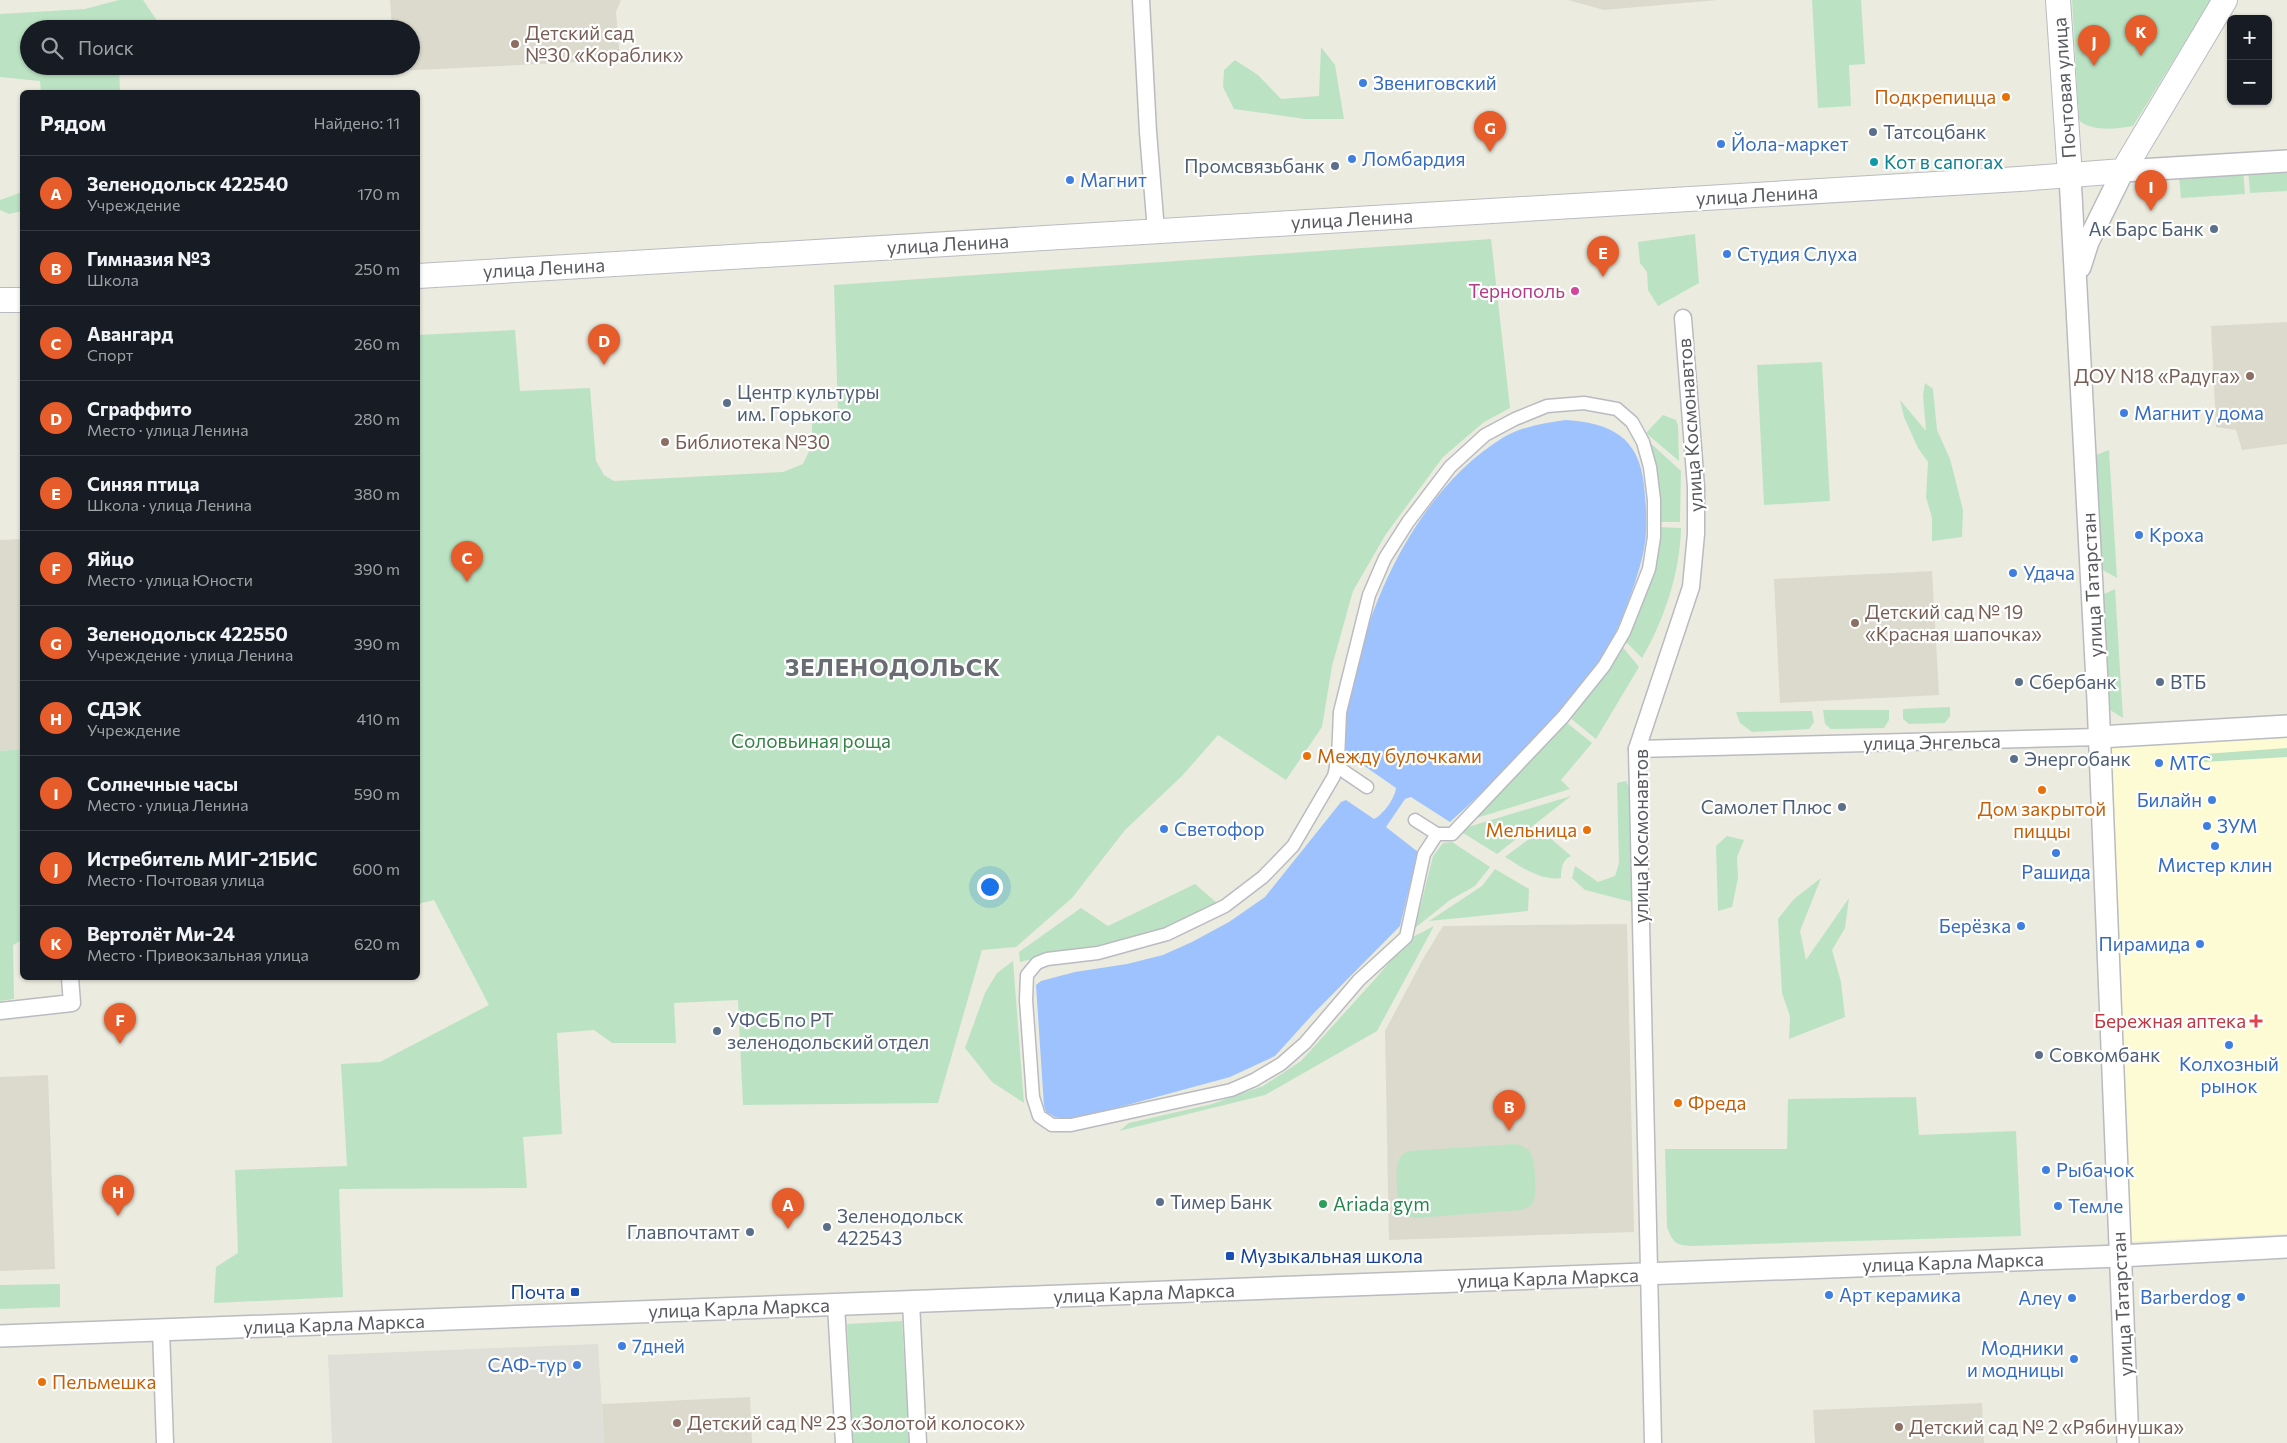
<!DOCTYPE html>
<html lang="ru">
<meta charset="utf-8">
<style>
:root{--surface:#171b24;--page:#20242c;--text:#f1f3f6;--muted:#9ea1a6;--line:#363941;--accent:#e65d2b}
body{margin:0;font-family:Commissioner,sans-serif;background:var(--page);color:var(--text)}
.controls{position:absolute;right:15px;top:15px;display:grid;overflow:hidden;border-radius:8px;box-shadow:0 1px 4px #0004}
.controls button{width:45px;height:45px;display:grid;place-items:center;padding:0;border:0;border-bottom:1px solid var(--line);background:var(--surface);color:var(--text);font:25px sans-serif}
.you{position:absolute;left:989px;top:886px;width:18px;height:18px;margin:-12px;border:4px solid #fff;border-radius:50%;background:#1a73e8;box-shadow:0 0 0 8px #1a73e833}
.badge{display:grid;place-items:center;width:32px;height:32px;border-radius:50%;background:var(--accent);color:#fff;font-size:16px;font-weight:700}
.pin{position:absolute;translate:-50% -41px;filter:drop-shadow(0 1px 2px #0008)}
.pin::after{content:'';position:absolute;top:26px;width:18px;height:15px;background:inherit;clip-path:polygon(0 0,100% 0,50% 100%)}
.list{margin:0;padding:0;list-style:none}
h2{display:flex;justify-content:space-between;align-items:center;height:65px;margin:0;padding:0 20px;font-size:21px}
h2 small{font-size:16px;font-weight:400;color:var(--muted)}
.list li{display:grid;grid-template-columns:32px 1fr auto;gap:15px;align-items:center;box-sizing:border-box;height:75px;padding:0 20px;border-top:1px solid var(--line)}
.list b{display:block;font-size:19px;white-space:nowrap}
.list p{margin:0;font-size:16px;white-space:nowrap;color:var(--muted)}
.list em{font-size:16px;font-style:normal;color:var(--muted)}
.icon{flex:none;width:28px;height:28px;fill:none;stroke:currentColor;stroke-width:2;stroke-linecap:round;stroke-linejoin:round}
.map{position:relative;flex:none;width:2287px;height:1443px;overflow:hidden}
.search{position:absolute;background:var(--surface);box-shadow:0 1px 4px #0004;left:20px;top:20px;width:400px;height:55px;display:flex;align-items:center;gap:12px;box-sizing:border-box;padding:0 18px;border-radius:28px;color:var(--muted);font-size:19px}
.panel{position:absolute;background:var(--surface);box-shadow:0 1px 4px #0004;left:20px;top:90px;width:400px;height:890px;border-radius:8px}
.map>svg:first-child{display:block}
</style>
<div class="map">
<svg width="2287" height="1443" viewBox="0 0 2287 1443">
<rect width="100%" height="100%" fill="#ebebdf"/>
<!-- commercial -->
<polygon fill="#fdfbd3" points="2287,732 2287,1234 2127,1242 2105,743"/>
<!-- industrial -->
<polygon fill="#dfded7" points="598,1344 604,1443 332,1443 328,1355"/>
<!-- education -->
<g fill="#dbdacd">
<polygon points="390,0 621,0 616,12 620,60 396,71 396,66 411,66 411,29 392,29"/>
<polygon points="1568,0 1718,0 1604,10"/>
<polygon points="2287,322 2287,444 2242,450 2236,430 2216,427 2211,326"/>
<polygon points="22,539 22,749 0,751 0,540"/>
<polygon points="1932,571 1939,695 1780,703 1774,579"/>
<polygon points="1627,924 1634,1232 1389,1240 1385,1031 1423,959 1443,926"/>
<polygon points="48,1075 55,1269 0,1271 0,1077"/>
<polygon points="750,1397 752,1443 604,1443 602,1404"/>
<polygon points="1982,1403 1984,1443 1815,1443 1813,1410"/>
</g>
<!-- green -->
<g fill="#bbe3c3">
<polygon points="119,0 143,0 158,22 156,29 29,29 29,66 119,66 120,92 41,92 40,81 0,77 0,14 85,9"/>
<polygon points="1812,0 1861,0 1865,64 1849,65 1851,106 1818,108"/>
<path d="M2072,0h139l-78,126c-16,3 -42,6 -54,-6z"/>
<polygon points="1321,47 1335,65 1344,119 1305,119 1234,109 1223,87 1224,70 1235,60 1258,75 1281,99 1319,96"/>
<polygon points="2287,166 2287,191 2250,193 2248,168"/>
<polygon points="2243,170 2245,194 2181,198 2179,174"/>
<polygon points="22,192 22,211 9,214 0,210 0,200"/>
<polygon points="1695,234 1699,283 1658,306 1648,290 1647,272 1640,263 1638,242"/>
<polygon points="1491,239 1510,408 1484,422 1443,457 1386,534 1353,591 1332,666 1322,727 1286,780 1218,735 1182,776 1125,830 1072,898 1016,947 982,950 938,1103 743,1105 738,1000 674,1003 676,1043 612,1043 594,1030 557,1033 562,1134 523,1137 527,1188 339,1189 343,1297 214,1303 216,1267 238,1253 235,1170 347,1166 341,1064 380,1062 489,1005 434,900 418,904 418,335 515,330 520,391 590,388 596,461 604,475 614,481 783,472 803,464 812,445 812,414 838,412 834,285"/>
<polygon points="1822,362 1830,501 1764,505 1757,365"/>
<polygon points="1925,383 1933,389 1937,430 1950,459 1963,510 1962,537 1932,541 1932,518 1926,497 1928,462 1918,448 1904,417 1900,400 1926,431 1923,395"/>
<polygon points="1663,415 1676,420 1678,426 1679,461 1646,433"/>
<polygon points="1647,440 1681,471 1680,522 1658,522"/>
<polygon points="2109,450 2117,578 2101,569 2096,455"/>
<path d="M1657,527l24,1c-1,45 -17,92 -39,130l-19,-19z"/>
<polygon points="2115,589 2123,718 2107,708 2102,595"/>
<polygon points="1621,645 1639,667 1596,739 1569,717 1605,674"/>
<polygon points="1950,707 1950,716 1945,723 1909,724 1903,719 1903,709"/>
<polygon points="1823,710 1889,710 1889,720 1884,728 1831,729 1825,724"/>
<polygon points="1812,711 1814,722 1809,729 1752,732 1740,723 1736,712"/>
<polygon points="1566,722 1592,743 1561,780 1570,789 1470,820"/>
<polygon points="2287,748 2287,757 2204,762 2204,754"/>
<polygon points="22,749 22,940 13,945 14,999 0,1001 0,751"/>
<polygon points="1626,781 1632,793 1632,902 1585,890 1572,878 1575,866 1598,882 1615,876 1619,863 1617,783"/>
<polygon points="1571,796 1497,854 1463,833 1464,829 1468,827"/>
<path d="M1541,830l30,26c-9,4 -10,13 -10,22 -20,3 -40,-11 -56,-21z"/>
<polygon points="1727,836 1744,840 1737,857 1738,878 1732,907 1718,911 1716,846"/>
<polygon points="1452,842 1490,867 1475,886 1450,900 1415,928 1433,856 1443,843"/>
<polygon points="1495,869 1529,889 1528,911 1429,921 1482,886"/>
<polygon points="1821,878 1800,931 1806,960 1849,898 1845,928 1832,950 1841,982 1845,1017 1789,1039 1790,1016 1782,993 1778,919 1794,899"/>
<path d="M1195,884l22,19c-16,9 -33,20 -51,27 -47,18 -98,20 -146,32l-1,-10 62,-44 27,18z"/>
<polygon points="1434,926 1377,1031 1265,1095 1119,1131 1129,1123 1212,1104 1263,1086 1301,1061 1376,978 1409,939"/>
<polygon points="1013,961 1024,1103 992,1082 965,1048 985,993 997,973"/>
<path d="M1916,1097l3,38 97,-4 5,105 -330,10c-16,-1 -18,-4 -24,-19l-2,-78h122l1,-50z"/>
<path d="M1516,1144c6,2 10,3 14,8 5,7 7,40 4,48 -2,6 -7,8 -12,10l-107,8c-5,-1 -11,-2 -14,-7 -4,-7 -6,-41 -3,-49 2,-6 5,-8 10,-11z"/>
<polygon points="60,1284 60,1307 0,1309 0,1285"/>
<polygon points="902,1321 909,1443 853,1443 847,1324"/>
</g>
<!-- water -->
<path fill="#9dc2fd" d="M1566,420c45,3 73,17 78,65 2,20 4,43 0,64 -5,27 -22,71 -34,96 -12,25 -33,46 -51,66 -35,38 -70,76 -109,111l-39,-25 -6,2 -19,28 32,25 -18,74 -87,88 -38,42 -45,21 -125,34 -39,8 -11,-2 -9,-5 -2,-6 -8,-121 5,-4 34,-9 52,-8 36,-9 29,-13 37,-20 36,-25 76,-95 5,-2 28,19c10,-5 21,-21 22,-31l-50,-35c-7,-26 3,-56 9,-82 21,-87 70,-186 149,-234 19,-11 42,-14 62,-17z"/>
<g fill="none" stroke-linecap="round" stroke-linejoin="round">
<!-- pedestrian casing -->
<g stroke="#babbc1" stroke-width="15">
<g id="pedestrian">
<polygon points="1584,403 1617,409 1632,422 1643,442 1650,467 1654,500 1654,537 1649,569 1624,632 1604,666 1563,717 1452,834 1437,834 1424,854 1406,937 1359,980 1305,1043 1281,1064 1254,1080 1231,1090 1071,1125 1052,1125 1039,1116 1033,1097 1026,1000 1027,975 1037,963 1047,959 1098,953 1167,934 1225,906 1263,877 1293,846 1334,776 1338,759 1340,712 1369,595 1385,558 1408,522 1450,467 1485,435 1515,419 1547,406"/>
<polyline points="1336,766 1367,787"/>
<polyline points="1415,820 1437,834"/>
</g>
</g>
<!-- minor casing -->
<g stroke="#babbc1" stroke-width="19">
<g id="minor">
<polyline points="1141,0 1148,132 1156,231"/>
<polyline points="1637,749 2099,737"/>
<polyline points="0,1011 72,1003 70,978"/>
<polyline points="911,1302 918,1443"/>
<polyline points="836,1305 844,1443"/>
<polyline points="161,1330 165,1443"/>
<polyline points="1653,1443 1637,749 1691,587 1696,534 1696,487 1683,318"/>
</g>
</g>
<!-- tertiary casing -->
<g stroke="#babbc1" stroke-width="24">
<g id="tertiary">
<polyline points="2070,176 2098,700 2128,1443"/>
<polyline points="2080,267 2088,242 2123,171 2287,161"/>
<polyline points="2099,737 2287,726"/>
<polyline points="0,1336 2120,1256 2287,1247"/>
</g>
</g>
<!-- secondary casing -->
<g stroke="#babcc3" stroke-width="26">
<g id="secondary">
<polyline points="2058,0 2070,176"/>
<polyline points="418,276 2019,179 2123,171 2225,0"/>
<polyline points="0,300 22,300"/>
</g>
</g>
<!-- pedestrian -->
<use href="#pedestrian" stroke="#fff" stroke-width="12"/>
<!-- minor -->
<use href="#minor" stroke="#fff" stroke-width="16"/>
<!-- tertiary -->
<use href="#tertiary" stroke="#fff" stroke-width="21"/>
<!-- secondary -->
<use href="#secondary" stroke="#fff" stroke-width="24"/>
</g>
<!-- markers -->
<g fill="#8d6e63" stroke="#fff" stroke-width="2">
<circle cx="515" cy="44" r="5"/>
<circle cx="2250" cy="376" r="5"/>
<circle cx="665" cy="442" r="5"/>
<circle cx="1855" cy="623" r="5"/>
<circle cx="677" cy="1423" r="5"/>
<circle cx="1899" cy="1427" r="5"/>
</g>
<g fill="#3f7fe0" stroke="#fff" stroke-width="2">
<circle cx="1363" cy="83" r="5"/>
<circle cx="1721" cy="144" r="5"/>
<circle cx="1352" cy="159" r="5"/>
<circle cx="1070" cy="180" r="5"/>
<circle cx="1727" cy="254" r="5"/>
<circle cx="2124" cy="413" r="5"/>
<circle cx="2139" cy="535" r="5"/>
<circle cx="2013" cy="573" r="5"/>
<circle cx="2159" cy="763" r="5"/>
<circle cx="2212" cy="800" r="5"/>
<circle cx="2207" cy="826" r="5"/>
<circle cx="1164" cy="829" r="5"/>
<circle cx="2215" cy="846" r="5"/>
<circle cx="2056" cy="853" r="5"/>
<circle cx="2021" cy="926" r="5"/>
<circle cx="2200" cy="944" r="5"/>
<circle cx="2229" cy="1045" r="5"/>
<circle cx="2046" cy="1170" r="5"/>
<circle cx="2058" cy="1206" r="5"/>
<circle cx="1829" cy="1295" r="5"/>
<circle cx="2241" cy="1297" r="5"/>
<circle cx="2072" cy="1298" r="5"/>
<circle cx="622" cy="1346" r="5"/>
<circle cx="2074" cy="1359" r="5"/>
<circle cx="577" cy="1365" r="5"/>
</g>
<g fill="#e8710a" stroke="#fff" stroke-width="2">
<circle cx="2006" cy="97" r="5"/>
<circle cx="1307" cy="756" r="5"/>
<circle cx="2042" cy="790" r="5"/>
<circle cx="1587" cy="830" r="5"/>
<circle cx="1678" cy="1103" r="5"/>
<circle cx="42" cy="1382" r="5"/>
</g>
<g fill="#5c6f8a" stroke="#fff" stroke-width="2">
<circle cx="1873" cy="132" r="5"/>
<circle cx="1335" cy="166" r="5"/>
<circle cx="2214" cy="229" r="5"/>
<circle cx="727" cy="403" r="5"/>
<circle cx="2019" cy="682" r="5"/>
<circle cx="2160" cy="682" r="5"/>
<circle cx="2014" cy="759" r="5"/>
<circle cx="1842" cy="807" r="5"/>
<circle cx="717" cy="1031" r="5"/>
<circle cx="2039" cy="1055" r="5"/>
<circle cx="1160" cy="1202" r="5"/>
<circle cx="827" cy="1227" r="5"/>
<circle cx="750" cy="1232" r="5"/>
</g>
<circle fill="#0f9aa8" stroke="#fff" stroke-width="2" cx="1874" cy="162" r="5"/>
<circle fill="#d1479c" stroke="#fff" stroke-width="2" cx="1575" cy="291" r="5"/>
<path fill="#e0444e" stroke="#fff" stroke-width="2" d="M2253.5 1013.5h5v5h5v5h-5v5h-5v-5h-5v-5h5z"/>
<circle fill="#2e9e5b" stroke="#fff" stroke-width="2" cx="1323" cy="1204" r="5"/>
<g fill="#1a4fb4" stroke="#fff" stroke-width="2">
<rect x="1225" y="1251" width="10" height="10" rx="2.5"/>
<rect x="570" y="1287" width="10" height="10" rx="2.5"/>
</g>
<g text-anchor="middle" stroke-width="4.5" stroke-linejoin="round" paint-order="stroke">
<!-- education labels -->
<g font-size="19" fill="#785e54" stroke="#fff" text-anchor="start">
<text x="525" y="40">Детский сад<tspan x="525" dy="22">№30 «Кораблик»</tspan></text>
<text x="2240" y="383" text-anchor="end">ДОУ N18 «Радуга»</text>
<text x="675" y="449">Библиотека №30</text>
<text x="1865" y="619">Детский сад № 19<tspan x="1865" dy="22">«Красная шапочка»</tspan></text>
<text x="687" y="1430">Детский сад № 23 «Золотой колосок»</text>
<text x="1909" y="1434">Детский сад № 2 «Рябинушка»</text>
</g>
<!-- shop labels -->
<g font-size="19" fill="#366cbe" stroke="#fff" text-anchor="start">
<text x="1373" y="90">Звениговский</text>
<text x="1731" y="151">Йола-маркет</text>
<text x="1362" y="166">Ломбардия</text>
<text x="1080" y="187">Магнит</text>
<text x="1737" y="261">Студия Слуха</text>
<text x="2134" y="420">Магнит у дома</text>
<text x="2149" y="542">Кроха</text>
<text x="2023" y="580">Удача</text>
<text x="2169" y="770">МТС</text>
<text x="2202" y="807" text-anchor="end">Билайн</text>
<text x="2217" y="833">ЗУМ</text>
<text x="1174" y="836">Светофор</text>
<text x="2215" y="872" text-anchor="middle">Мистер клин</text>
<text x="2056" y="879" text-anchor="middle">Рашида</text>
<text x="2011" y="933" text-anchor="end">Берёзка</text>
<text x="2190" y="951" text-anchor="end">Пирамида</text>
<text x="2229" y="1071" text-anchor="middle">Колхозный<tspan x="2229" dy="22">рынок</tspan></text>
<text x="2056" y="1177">Рыбачок</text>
<text x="2068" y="1213">Темле</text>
<text x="1839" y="1302">Арт керамика</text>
<text x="2231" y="1304" text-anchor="end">Barberdog</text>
<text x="2062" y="1305" text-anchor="end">Алеу</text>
<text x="632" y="1353">7дней</text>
<text x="2064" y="1355" text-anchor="end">Модники<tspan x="2064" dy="22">и модницы</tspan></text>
<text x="567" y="1372" text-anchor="end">САФ-тур</text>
</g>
<!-- street labels -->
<g font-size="19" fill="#585a60" stroke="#fff">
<text transform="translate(2064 88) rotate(-94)" y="7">Почтовая улица</text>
<text transform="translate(1757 195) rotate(-3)" y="7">улица Ленина</text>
<text transform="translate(1352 219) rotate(-3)" y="7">улица Ленина</text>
<text transform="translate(948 244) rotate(-3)" y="7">улица Ленина</text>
<text transform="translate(544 268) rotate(-3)" y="7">улица Ленина</text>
<text transform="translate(1690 425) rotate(-94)" y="7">улица Космонавтов</text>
<text transform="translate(2092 585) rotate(-93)" y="7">улица Татарстан</text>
<text transform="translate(1932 742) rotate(-1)" y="7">улица Энгельса</text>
<text transform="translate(1641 836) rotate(-90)" y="7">улица Космонавтов</text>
<text transform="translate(1953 1262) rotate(-2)" y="7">улица Карла Маркса</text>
<text transform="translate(1548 1278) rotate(-2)" y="7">улица Карла Маркса</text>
<text transform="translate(1144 1293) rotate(-2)" y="7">улица Карла Маркса</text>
<text transform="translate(2122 1304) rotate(-93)" y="7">улица Татарстан</text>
<text transform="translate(739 1308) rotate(-2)" y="7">улица Карла Маркса</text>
<text transform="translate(334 1324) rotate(-2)" y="7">улица Карла Маркса</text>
</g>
<!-- food labels -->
<g font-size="19" fill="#c56008" stroke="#fff" text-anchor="start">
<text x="1996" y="104" text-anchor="end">Подкрепицца</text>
<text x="1317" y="763">Между булочками</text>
<text x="2042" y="816" text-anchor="middle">Дом закрытой<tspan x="2042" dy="22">пиццы</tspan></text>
<text x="1577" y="837" text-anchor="end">Мельница</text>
<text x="1688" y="1110">Фреда</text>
<text x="52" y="1389">Пельмешка</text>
</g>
<!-- service labels -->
<g font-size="19" fill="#4e5e75" stroke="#fff" text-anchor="start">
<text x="1883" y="139">Татсоцбанк</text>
<text x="1325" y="173" text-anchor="end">Промсвязьбанк</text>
<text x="2204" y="236" text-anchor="end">Ак Барс Банк</text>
<text x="737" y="399">Центр культуры<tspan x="737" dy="22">им. Горького</tspan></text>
<text x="2029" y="689">Сбербанк</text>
<text x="2170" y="689">ВТБ</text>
<text x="2024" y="766">Энергобанк</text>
<text x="1832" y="814" text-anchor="end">Самолет Плюс</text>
<text x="727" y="1027">УФСБ по РТ<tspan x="727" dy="22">зеленодольский отдел</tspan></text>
<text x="2049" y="1062">Совкомбанк</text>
<text x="1170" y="1209">Тимер Банк</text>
<text x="837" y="1223">Зеленодольск<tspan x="837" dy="22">422543</tspan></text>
<text x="740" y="1239" text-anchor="end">Главпочтамт</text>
</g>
<!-- culture labels -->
<g font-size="19" fill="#0d838f" stroke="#fff" text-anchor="start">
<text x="1884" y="169">Кот в сапогах</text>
</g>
<!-- hotel labels -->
<g font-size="19" fill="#b23c85" stroke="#fff" text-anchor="end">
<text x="1565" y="298">Тернополь</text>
</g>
<!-- park labels -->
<g font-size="19" fill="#358247" stroke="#fff">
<text x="811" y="748">Соловьиная роща</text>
</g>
<!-- health labels -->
<g font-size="19" fill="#be3a42" stroke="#fff" text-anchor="end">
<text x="2246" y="1028">Бережная аптека</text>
</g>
<!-- leisure labels -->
<g font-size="19" fill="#27864d" stroke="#fff" text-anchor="start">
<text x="1333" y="1211">Ariada gym</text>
</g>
<!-- transit labels -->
<g font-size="19" fill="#164399" stroke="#fff" text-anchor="start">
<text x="1240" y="1263">Музыкальная школа</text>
<text x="565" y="1299" text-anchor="end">Почта</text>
</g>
<!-- district labels -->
<g font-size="24" font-weight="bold" letter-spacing="1" fill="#696c72" stroke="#fff">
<text x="893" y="676">ЗЕЛЕНОДОЛЬСК</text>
</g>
</g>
</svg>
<div class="controls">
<button>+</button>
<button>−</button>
</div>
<div class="you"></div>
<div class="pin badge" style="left:788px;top:1229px">A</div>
<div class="pin badge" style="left:1509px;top:1131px">B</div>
<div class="pin badge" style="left:467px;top:582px">C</div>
<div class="pin badge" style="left:604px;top:365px">D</div>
<div class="pin badge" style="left:1603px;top:277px">E</div>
<div class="pin badge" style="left:120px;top:1044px">F</div>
<div class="pin badge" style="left:1490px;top:152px">G</div>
<div class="pin badge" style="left:118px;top:1216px">H</div>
<div class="pin badge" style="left:2151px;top:211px">I</div>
<div class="pin badge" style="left:2094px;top:66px">J</div>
<div class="pin badge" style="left:2141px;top:56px">K</div>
<div class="search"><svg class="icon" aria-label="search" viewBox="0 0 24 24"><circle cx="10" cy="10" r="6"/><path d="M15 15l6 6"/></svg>Поиск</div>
<section class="panel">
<h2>Рядом<small>Найдено: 11</small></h2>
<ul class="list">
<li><span class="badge">A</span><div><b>Зеленодольск 422540</b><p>Учреждение</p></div><em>170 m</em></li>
<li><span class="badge">B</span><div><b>Гимназия №3</b><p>Школа</p></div><em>250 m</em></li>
<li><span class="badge">C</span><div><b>Авангард</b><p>Спорт</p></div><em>260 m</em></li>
<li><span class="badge">D</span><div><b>Сграффито</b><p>Место · улица Ленина</p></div><em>280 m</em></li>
<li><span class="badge">E</span><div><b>Синяя птица</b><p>Школа · улица Ленина</p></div><em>380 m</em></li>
<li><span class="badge">F</span><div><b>Яйцо</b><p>Место · улица Юности</p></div><em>390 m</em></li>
<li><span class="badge">G</span><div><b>Зеленодольск 422550</b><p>Учреждение · улица Ленина</p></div><em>390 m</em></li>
<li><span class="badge">H</span><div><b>СДЭК</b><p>Учреждение</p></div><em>410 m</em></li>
<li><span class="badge">I</span><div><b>Солнечные часы</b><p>Место · улица Ленина</p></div><em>590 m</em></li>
<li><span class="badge">J</span><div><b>Истребитель МИГ-21БИС</b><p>Место · Почтовая улица</p></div><em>600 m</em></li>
<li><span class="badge">K</span><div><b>Вертолёт Ми-24</b><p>Место · Привокзальная улица</p></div><em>620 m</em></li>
</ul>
</section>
</div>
